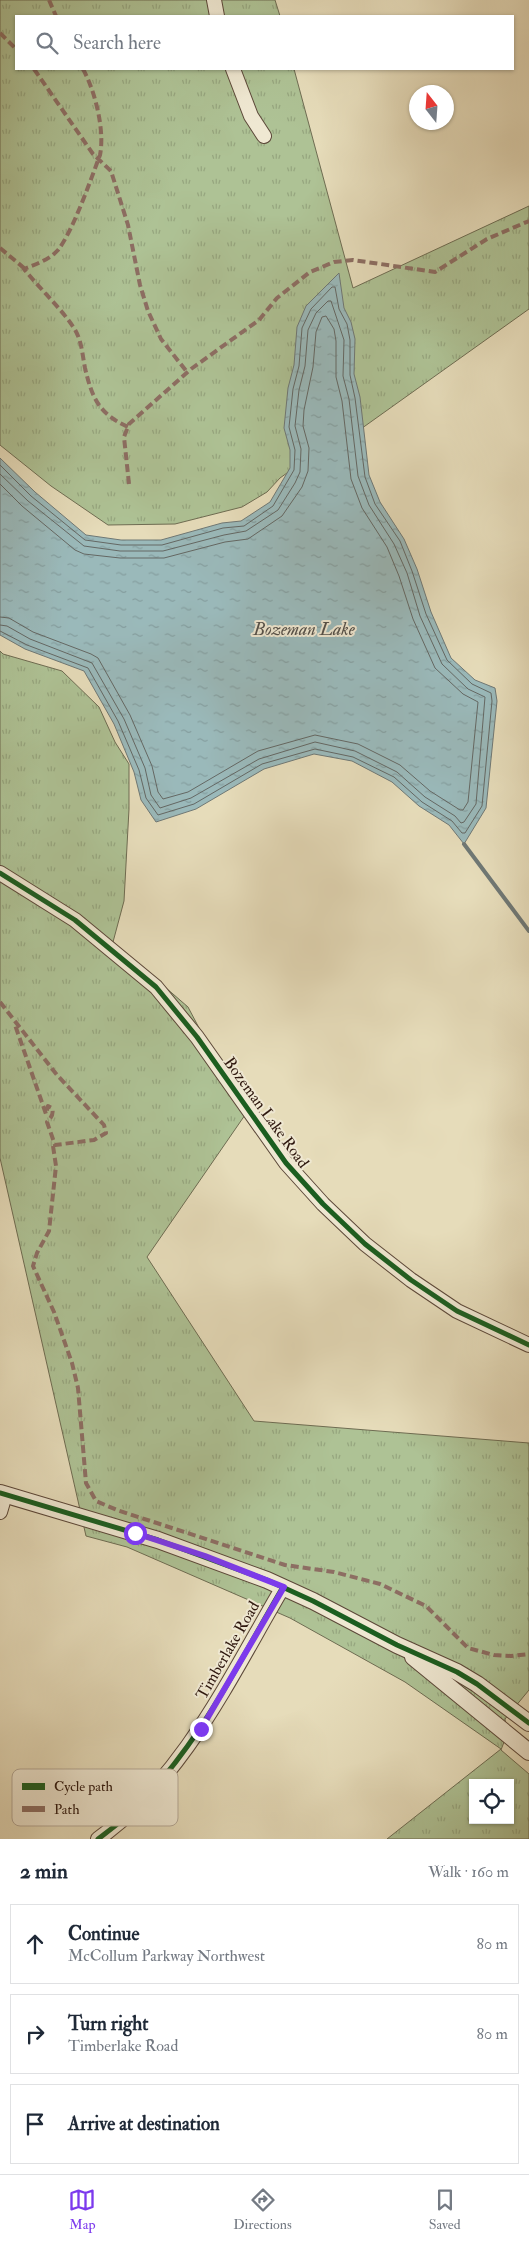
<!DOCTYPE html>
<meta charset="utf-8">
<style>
:root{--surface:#fff;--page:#f2f2f3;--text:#1f2937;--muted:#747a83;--line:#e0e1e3;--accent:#7c3aed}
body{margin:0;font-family:"IM FELL Double Pica",serif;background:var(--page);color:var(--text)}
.controls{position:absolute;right:15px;bottom:15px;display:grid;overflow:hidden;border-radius:0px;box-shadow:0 1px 4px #0004}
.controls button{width:45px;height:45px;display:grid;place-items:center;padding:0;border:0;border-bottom:1px solid var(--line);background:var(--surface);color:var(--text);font:25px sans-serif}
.compass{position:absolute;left:409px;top:85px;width:45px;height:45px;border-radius:50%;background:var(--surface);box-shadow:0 1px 4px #0004;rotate:343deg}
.stop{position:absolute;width:15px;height:15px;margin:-11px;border:4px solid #7c3aed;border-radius:50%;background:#fff}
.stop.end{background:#7c3aed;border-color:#fff;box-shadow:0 1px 5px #0008}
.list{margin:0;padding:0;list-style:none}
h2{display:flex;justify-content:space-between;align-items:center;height:65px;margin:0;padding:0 20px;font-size:21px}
h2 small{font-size:16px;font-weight:400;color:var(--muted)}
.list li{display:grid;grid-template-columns:32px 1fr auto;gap:15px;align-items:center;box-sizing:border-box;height:80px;margin:0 10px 10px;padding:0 10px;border:1px solid var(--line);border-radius:0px}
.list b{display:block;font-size:19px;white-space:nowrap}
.list p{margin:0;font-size:16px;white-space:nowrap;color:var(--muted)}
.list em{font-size:16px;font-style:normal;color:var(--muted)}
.icon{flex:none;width:28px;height:28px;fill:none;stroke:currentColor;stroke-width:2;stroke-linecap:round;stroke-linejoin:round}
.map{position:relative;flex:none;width:529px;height:1839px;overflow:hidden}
.search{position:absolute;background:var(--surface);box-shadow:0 1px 4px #0004;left:15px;right:15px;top:15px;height:55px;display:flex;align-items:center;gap:12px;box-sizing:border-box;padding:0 18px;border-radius:0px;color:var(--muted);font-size:19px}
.sheet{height:335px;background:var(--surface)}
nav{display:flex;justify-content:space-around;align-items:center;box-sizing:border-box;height:70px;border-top:1px solid var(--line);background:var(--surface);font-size:14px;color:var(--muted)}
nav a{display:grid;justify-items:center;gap:2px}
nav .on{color:var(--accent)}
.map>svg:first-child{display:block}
</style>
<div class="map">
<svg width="529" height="1839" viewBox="0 0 529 1839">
<defs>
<pattern id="grass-tufts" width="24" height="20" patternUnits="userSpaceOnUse" patternTransform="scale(1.25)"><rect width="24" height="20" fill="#aec295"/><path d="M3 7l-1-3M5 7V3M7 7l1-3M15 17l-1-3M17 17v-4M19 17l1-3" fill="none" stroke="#96a67f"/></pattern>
<pattern id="water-ripples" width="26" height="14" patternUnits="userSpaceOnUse" patternTransform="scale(1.25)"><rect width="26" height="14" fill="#9ab9ba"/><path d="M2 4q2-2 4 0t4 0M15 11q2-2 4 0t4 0" fill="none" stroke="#859e9f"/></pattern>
</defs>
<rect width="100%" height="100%" fill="#e6dcba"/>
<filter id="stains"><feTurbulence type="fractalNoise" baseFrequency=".004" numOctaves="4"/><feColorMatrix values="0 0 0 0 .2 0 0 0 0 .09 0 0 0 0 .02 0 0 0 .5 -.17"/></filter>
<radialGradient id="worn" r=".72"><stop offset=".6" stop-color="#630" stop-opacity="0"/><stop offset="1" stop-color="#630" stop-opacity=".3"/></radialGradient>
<!-- grass -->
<g fill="url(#grass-tufts)" stroke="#6e6c52" fill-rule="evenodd">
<polygon points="0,0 275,0 280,16 16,16 16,69 294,69 353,288 529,206 529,309 330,451 301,463 280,478 267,492 242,507 175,524 108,525 51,486 0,445"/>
<path d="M0,651l3,3 59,17 37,36 16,35 14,22v45l-5,92 -11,41 75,65 57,108 -98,142 107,164 275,22v247l-24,29 2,15 -6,16 28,24v65h-142l114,-90 -96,-67 -115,-64 -163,-71 -41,-11 -86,-378zM473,1783h37v37h-37z"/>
</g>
<!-- water -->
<polygon fill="url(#water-ripples)" stroke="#6f7875" points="339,273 344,308 351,322 355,339 354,374 360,397 369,475 380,502 404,539 417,569 431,612 451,658 475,680 495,688 497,701 486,808 464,844 449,825 419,806 392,782 352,761 314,754 264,769 196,809 156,822 141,800 134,772 114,724 84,671 25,649 0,635 0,458 35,492 86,535 121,540 161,540 222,523 241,521 270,502 290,468 290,450 284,428 288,388 294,365 297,327 306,306"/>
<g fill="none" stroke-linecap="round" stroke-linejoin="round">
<!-- shore -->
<g stroke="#646864" stroke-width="1">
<polyline points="0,465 31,496 85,540 121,545 162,545 223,528 244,526 273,506 294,470 295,450 289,427 293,389 299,366 302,328 311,309 332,287 335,287 339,309 347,324 350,340 350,375 355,398 365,477 375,504 400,541 412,571 426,614 447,660 472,684 491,693 492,701 482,806 465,833 462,833 452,821 422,802 394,777 353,757 315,749 262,764 194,804 158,815 146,798 139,770 118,721 88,668 27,645 0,631"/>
<polyline points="0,474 28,501 84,546 120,551 163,551 224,535 246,531 278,510 295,483 300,472 301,449 295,426 299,390 305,366 308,330 316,313 328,301 331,301 344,340 343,376 349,399 358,476 369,505 394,544 407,573 420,616 442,664 468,689 485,697 476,804 464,822 461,823 455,816 425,797 397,772 355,751 315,742 259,759 191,798 160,808 151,795 145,768 124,719 92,663 30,639 7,626 0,625"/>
<polyline points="0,484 22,506 75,550 84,554 120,558 164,558 225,542 248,539 282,516 302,487 308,471 309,448 303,426 304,410 313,367 316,332 322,317 326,316 334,329 336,341 336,377 342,401 351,479 362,508 387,547 399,576 413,619 435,668 463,694 478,702 468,802 463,810 460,810 430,791 400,765 358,744 315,735 258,751 188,792 163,799 158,792 152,766 130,715 98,658 91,654 33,632 9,618 0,617"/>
</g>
<!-- stream -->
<polyline stroke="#6f7875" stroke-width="4" points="464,844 529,931"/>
<!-- minor casing -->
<g stroke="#5c4839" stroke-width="16">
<g id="minor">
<polyline points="214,0 217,16"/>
<polyline points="233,69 251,116 264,136"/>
<polyline points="0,873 75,920 156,987 197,1037 286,1163 323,1204 365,1244 411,1280 457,1311 529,1345"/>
<polyline points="0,1512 5,1495"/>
<path d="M98,1839c86,-61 133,-164 185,-252"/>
</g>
</g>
<!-- tertiary casing -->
<g stroke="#5c4839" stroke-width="18">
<g id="tertiary">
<polyline points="0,1493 158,1540 267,1580 313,1601 397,1645 457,1672 477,1684 529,1723"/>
<polyline points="413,1657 529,1752"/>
</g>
</g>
<!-- minor -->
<use href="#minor" stroke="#efe8d2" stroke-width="14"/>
<!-- tertiary -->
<use href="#tertiary" stroke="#efe8d2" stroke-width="16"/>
<!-- quiet -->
<g stroke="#8d6e63" stroke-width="4" stroke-dasharray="8 4" stroke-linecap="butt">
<polyline points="49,0 56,16"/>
<polyline points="0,33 16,49"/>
<polyline points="34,69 93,154 111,171 128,225 140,285 148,311 161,339 187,372"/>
<path d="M83,69c12,22 22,61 17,86 -9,24 -27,76 -42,95 -9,10 -22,14 -34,19 16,20 36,38 50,59 8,13 8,25 11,40 7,30 14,46 43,59"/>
<polyline points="0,248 24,268"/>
<polyline points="129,484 124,437 129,424 191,369 259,320 277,298 310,272 334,262 353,260 435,272 487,239 529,221"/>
<path d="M0,1002l57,73 47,50 2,8 -12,7 -39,5 -8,-23c4,-4 7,-8 5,-14l-4,-2 -2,8 -31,-89"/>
<polyline points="53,1146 56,1166 49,1231 37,1253 33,1266 54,1312 72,1363 78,1388 86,1483 96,1501 117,1510 285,1565 334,1572 380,1584 426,1606 468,1648 494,1655 511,1656 529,1654"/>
</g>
<!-- cycleway casing -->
<g stroke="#efe8d2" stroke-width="8">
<g id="cycleway">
<polyline points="0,873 75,920 156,987 197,1037 286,1163 323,1204 365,1244 411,1280 457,1311 529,1345"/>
<polyline points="0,1493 158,1540 267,1580 313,1601 397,1645 457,1672 477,1684 529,1723"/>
<path d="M98,1839c86,-61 133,-164 185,-252"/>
</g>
</g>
<!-- cycleway -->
<use href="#cycleway" stroke="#1b5e20" stroke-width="5"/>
</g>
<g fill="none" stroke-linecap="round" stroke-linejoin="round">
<!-- route -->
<polyline stroke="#7c3aed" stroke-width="6" points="135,1533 205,1556 284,1587 201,1729"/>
</g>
<g text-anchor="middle" stroke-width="4" stroke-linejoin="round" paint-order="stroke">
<!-- street labels -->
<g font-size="16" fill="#2e170e" stroke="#efe8d2">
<text transform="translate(267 1112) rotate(54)" y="6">Bozeman Lake Road</text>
<text transform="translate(227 1650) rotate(-60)" y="6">Timberlake Road</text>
</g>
<!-- water labels -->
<g font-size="18" font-style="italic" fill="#54504a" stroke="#efe8d2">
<text x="304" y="635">Bozeman Lake</text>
</g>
</g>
<!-- legend -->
<rect x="12" y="1769" width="166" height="57" rx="8" fill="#efe8d2" stroke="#b5a997" stroke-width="1"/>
<rect x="22" y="1783" width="23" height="7" fill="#1b5e20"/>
<rect x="22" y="1806" width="23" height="6" fill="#8d6e63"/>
<g font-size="14" fill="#2e170e">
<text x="54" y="1791">Cycle path</text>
<text x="54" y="1814">Path</text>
</g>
<rect width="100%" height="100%" filter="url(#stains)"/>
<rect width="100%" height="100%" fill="url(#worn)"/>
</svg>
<div class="controls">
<button><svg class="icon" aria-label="locate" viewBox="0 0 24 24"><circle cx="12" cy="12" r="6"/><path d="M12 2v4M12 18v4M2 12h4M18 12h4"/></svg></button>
</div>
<svg class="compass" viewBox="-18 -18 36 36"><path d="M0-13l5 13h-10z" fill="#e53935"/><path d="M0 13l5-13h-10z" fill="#747a83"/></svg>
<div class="stop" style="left:135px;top:1533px"></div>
<div class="stop end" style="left:201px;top:1729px"></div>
<div class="search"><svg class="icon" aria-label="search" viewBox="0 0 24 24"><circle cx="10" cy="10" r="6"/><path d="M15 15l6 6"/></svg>Search here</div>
</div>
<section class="sheet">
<h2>2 min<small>Walk · 160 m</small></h2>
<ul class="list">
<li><svg class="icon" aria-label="ahead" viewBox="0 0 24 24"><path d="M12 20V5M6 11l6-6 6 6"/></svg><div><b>Continue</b><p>McCollum Parkway Northwest</p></div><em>80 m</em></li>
<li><svg class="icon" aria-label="right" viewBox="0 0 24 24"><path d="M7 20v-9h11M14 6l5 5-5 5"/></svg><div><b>Turn right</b><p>Timberlake Road</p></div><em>80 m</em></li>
<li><svg class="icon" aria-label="arrive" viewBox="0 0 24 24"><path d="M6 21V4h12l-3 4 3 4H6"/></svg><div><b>Arrive at destination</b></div></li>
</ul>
</section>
<nav>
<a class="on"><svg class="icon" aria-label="map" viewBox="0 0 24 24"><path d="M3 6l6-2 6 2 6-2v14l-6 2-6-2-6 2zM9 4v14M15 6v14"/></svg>Map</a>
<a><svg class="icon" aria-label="directions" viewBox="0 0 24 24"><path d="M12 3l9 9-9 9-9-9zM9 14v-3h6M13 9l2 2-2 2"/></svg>Directions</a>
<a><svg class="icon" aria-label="saved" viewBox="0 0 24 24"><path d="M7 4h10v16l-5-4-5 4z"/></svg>Saved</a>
</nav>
